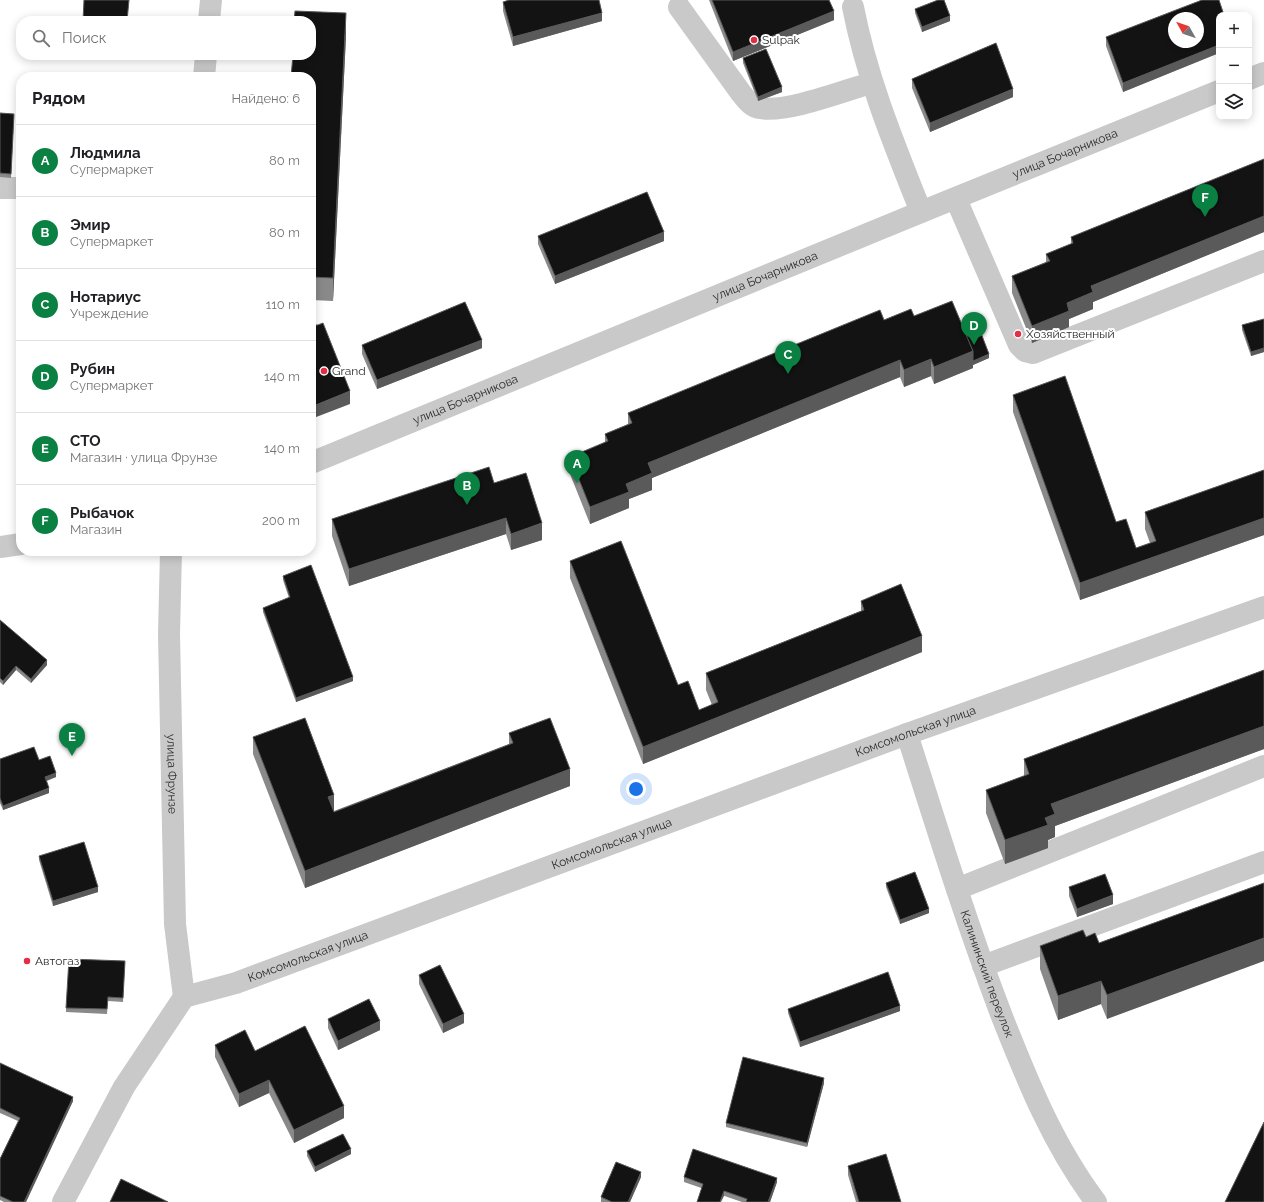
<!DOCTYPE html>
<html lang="ru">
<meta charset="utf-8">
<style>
:root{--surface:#fff;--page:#f2f2f2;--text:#202124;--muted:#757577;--line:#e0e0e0;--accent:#0b8043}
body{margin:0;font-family:Raleway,sans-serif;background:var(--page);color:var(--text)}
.controls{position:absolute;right:12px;top:12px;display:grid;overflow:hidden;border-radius:8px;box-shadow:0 2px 10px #0003}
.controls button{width:36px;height:36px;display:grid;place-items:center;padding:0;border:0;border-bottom:1px solid var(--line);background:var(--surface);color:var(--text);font:20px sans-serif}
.compass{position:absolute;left:1168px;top:12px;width:36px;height:36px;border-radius:50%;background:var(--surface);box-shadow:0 2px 10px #0003;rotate:310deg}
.you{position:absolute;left:636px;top:789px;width:14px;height:14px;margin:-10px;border:3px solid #fff;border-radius:50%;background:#1a73e8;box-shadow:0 0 0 6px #1a73e833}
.badge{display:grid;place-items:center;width:26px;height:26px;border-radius:50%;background:var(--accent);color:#fff;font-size:13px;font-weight:700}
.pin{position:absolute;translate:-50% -33px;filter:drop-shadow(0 1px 2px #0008)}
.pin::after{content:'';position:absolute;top:21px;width:14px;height:12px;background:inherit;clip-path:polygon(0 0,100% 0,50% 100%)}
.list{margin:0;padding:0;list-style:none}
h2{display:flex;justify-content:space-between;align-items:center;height:52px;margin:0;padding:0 16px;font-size:17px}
h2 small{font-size:13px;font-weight:400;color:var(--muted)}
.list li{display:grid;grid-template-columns:26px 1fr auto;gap:12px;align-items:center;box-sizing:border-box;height:72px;padding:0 16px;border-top:1px solid var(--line)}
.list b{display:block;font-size:15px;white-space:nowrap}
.list p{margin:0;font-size:13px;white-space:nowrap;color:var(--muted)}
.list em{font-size:13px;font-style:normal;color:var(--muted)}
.icon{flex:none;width:22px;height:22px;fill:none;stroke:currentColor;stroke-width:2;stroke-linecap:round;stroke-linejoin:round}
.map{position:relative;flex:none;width:1264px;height:1202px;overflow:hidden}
.search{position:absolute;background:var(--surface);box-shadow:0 2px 10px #0003;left:16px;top:16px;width:300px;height:44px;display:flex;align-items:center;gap:10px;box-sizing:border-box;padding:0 14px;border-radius:16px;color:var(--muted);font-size:15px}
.panel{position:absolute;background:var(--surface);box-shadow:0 2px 10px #0003;left:16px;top:72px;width:300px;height:484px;border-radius:16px}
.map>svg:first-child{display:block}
</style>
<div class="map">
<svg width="1264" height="1202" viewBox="0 0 1264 1202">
<rect width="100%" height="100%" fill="#fff"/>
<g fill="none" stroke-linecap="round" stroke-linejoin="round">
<!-- minor -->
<g stroke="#c9c9c9" stroke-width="22">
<path d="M679,7l62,86c5,6 10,14 19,15 27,5 83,-17 111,-25"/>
<path d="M853,7c14,72 41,137 68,205"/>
<polyline points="209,21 211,0"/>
<polyline points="204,77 206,55"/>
<polyline points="1249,79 1264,73"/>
<polyline points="0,188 21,188"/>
<polyline points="956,199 1019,345 1025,351 1033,353 1264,261"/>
<path id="s1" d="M311,463l610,-251 298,-121"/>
<polyline points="0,547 21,544"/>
<path id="s2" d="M171,551l-2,83 6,290 9,73"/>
<path id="s3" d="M907,734c30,94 59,188 94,280 26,66 52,131 95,188"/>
<polyline points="957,889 1264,766"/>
<polyline points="983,966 1264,862"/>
<path id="s4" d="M63,1202l61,-115 60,-90 52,-14 671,-249 357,-127"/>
</g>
</g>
<!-- wall -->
<g fill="#898989">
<polygon points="709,0 829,0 834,20 733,61"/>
<polygon points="503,2 602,21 513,46 503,11"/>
<polygon points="915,9 950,21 922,32 915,13"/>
<polygon points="1219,15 1219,53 1123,92 1106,46 1106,37"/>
<polygon points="346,36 333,301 311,300 311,77"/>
<polygon points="743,58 782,92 758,101 743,63"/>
<polygon points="912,79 1013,97 930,132 912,88"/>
<polygon points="0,113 14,114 11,178 0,177"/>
<polygon points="1264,159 1264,232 1093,302 1093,309 1069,319 1069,327 1032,343 1012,293 1012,276 1046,262 1046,254 1071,244 1071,237"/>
<polygon points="538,236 664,241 555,284 538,244"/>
<polygon points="914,316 962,325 989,358 973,365 973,368 934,384 931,376 904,387 900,377 652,478 652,490 629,499 629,508 590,524 570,474 570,457 605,443 605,434 628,424 628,413 884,320"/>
<polygon points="1264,319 1264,352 1251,356 1242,330 1242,325"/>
<polygon points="362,345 482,348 377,389 362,354"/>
<polygon points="1013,395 1116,522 1136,548 1150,543 1145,529 1145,512 1264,470 1264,535 1080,600 1013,412"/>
<polygon points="494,483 542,540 511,550 506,534 349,586 332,536 332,519"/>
<polygon points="570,561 678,685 699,710 712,705 706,690 706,673 861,611 861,601 922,652 643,764 570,578"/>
<polygon points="283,576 353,681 296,702 263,612 263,608 289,598 283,580"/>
<polygon points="0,620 47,665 31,683 16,670 3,685 0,682"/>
<polygon points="1264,670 1264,749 1055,826 1055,837 1048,840 1048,848 1005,864 986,813 986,790 1024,776 1024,759"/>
<polygon points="509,733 570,786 305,888 253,754 253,737 334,811 509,744"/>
<polygon points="0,759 39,760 56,777 47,781 49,793 3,810 0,803"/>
<polygon points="39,856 98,892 53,906 39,860"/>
<polygon points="886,883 929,913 900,924 886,887"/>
<polygon points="1264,883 1107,1019 1101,1004 1058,1020 1040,969 1040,946 1086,937 1099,943"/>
<polygon points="1069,887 1113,904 1077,917 1069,896"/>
<polygon points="125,961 123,1002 108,1001 107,1014 66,1012 66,1008"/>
<polygon points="419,975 464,1023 443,1033 419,984"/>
<polygon points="788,1009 900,1011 800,1047 788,1013"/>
<polygon points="328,1019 380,1030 338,1050 328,1028"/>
<polygon points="215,1045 255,1051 344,1118 294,1143 269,1093 239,1107 215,1057"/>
<polygon points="0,1063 73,1101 26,1202 4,1202 0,1200 0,1159 18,1121 0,1113"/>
<polygon points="824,1083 807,1147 726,1127 726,1123"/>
<polygon points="307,1151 351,1154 315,1172 307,1156"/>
<polygon points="848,1166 901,1202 856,1202 848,1175"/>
<polygon points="641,1177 630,1202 601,1202 601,1197"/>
<polygon points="684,1177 777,1182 770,1202 742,1202 684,1182"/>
</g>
<!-- shaded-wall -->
<g fill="#5a5a5a">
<polygon points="834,11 834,20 733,61 733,52"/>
<polygon points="346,13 346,36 333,301 333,278"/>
<polygon points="602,13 602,21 513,46 513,37"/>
<polygon points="950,16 950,21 922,32 922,27"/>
<polygon points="1219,45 1219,53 1123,92 1123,83"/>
<polygon points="782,87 782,92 758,101 758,97"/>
<polygon points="1013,89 1013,97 930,132 930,123"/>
<polygon points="1264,216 1264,232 1093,302 1093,309 1069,319 1069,327 1032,343 1032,326 1091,286"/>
<polygon points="664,232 664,241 555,284 555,276"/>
<polygon points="482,340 482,348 377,389 377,380"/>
<polygon points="1264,348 1264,352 1251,356 1251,352"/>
<polygon points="973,351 989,354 989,358 973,365 973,368 934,384 934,367"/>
<polygon points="931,359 931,376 904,387 904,370"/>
<polygon points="900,360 900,377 652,478 652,490 629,499 629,508 590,524 590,507 626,484 648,463"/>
<polygon points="350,391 350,404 311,419 311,407"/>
<polygon points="506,518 506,534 349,586 349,569"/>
<polygon points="1264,518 1264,535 1080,600 1080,583"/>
<polygon points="542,523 542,540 511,550 511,534"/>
<polygon points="922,636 922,652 643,764 643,747"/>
<polygon points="47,660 47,665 31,683 31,679"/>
<polygon points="16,666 16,670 3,685 3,681"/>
<polygon points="353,677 353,681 296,702 296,698"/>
<polygon points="1264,726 1264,749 1055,826 1055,837 1048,840 1048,848 1005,864 1005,840 1045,818 1051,804"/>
<polygon points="570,769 570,786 305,888 305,871"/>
<polygon points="56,773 56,777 45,781 45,777"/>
<polygon points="49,788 49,793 3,810 3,806"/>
<polygon points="334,795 334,811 328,813 328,797"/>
<polygon points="98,887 98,892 53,906 53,901"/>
<polygon points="1113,895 1113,904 1077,917 1077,909"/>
<polygon points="929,909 929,913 900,924 900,920"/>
<polygon points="1264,938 1264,961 1107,1019 1107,995"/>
<polygon points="1101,981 1101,1004 1058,1020 1058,996"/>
<polygon points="900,1006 900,1011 800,1047 800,1042"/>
<polygon points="464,1014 464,1023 443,1033 443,1024"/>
<polygon points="380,1021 380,1030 338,1050 338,1041"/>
<polygon points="824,1078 824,1083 807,1147 807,1143"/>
<polygon points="269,1080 269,1093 239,1107 239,1094"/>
<polygon points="73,1097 73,1101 26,1202 24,1202"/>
<polygon points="344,1106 344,1118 294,1143 294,1130"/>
<polygon points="351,1149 351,1154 315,1172 315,1167"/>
<polygon points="641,1172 641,1177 630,1202 628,1202"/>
<polygon points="777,1178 777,1182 770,1202 768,1202"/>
<polygon points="724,1191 724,1196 721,1202 720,1202"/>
</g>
<!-- building -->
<g fill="#131313" stroke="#5a5a5a" fill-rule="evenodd">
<polygon points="84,0 129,0 127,21 83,21"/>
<polygon points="509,0 599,0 602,13 513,37 503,2"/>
<polygon points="712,0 829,0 834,11 733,52"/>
<polygon points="938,0 944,0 950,16 922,27 915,9"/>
<path d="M1202,0h17l5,15h-5v30l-96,38 -17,-46zM1174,18h24v24h-24z"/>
<polygon points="295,11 346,13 333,278 311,277 311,77 291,77 293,55 311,55 311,21 294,21"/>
<polygon points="996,43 1013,89 930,123 912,79"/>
<polygon points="766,49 782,87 758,97 743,58"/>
<polygon points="0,113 14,114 11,174 0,173"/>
<polygon points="1264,159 1264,216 1091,286 1093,292 1067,303 1069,311 1032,326 1012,276 1050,261 1046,254 1073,243 1071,237"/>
<polygon points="647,192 664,232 555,276 538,236"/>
<polygon points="952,301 973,351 934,367 931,359 904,370 900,360 648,463 652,473 626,484 629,492 590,507 570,457 608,441 605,434 632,423 628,413 880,310 884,320 911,309 914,316"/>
<polygon points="465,302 482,340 377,380 362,345"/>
<polygon points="1264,319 1264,348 1251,352 1242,325"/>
<polygon points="976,320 989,354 973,361 973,351 962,325"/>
<polygon points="323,323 350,391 311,407 311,325 318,325"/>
<polygon points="1065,376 1116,522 1126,519 1136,548 1156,541 1145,512 1264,470 1264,518 1080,583 1013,395"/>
<polygon points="489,467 494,483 526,473 542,523 511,534 506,518 349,569 332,519"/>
<polygon points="621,541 678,685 688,681 699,710 718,702 706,673 864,610 861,601 901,584 922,636 643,747 570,561"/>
<polygon points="311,565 353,677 296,698 263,608 290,597 283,576"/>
<polygon points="0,620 47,660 31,679 16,666 3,681 0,678"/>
<polygon points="1264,670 1264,726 1051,804 1055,814 1045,818 1048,825 1005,840 986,790 1029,774 1024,759"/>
<polygon points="305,718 334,795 328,797 334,812 513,743 509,733 550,718 570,769 305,871 253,737"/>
<polygon points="34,747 39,760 50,756 56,773 45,777 49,788 3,806 0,798 0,759"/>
<polygon points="84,842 98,887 53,901 39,856"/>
<polygon points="915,872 929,909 900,920 886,883"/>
<polygon points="1105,874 1113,895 1077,909 1069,887"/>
<polygon points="1264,883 1264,938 1107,995 1101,981 1058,996 1040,946 1083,930 1086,937 1095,933 1099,943"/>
<polygon points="69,959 125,961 123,998 108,997 107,1009 66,1008"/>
<polygon points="440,965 464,1014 443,1024 419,975"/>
<polygon points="888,972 900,1006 800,1042 788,1009"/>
<polygon points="369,999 380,1021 338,1041 328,1019"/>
<polygon points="305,1026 344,1106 294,1130 269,1080 239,1094 215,1045 245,1030 255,1051"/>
<polygon points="743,1057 824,1078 807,1143 726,1123"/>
<polygon points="0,1063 73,1097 24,1202 13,1202 0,1196 0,1159 20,1118 0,1108"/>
<polygon points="1264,1122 1264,1202 1225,1202"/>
<polygon points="343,1134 351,1149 315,1167 307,1151"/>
<polygon points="693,1149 777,1178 768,1202 746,1202 747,1199 724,1191 720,1202 697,1202 703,1184 684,1177"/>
<polygon points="886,1154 901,1202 859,1202 848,1166"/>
<polygon points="616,1162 641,1172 628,1202 612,1202 601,1197"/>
<polygon points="121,1179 168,1202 110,1202"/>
</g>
<!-- markers -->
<g fill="#e32e48" stroke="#fff" stroke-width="1.5">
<circle cx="754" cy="40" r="4"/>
<circle cx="1018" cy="334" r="4"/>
<circle cx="324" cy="371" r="4"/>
<circle cx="27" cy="961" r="4"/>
</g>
<g text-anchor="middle" stroke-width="4" stroke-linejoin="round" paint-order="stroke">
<!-- poi labels -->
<g font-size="12" fill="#2c2c2c" stroke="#fff" text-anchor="start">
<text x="762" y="44">Sulpak</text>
<text x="1026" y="338">Хозяйственный</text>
<text x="332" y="375">Grand</text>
<text x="35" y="965">Автогаз</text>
</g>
<!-- street labels -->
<g font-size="12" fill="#2c2c2c" stroke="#fff">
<text dy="4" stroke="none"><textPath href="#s1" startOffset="815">улица Бочарникова</textPath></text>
<text dy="4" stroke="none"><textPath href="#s1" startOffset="491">улица Бочарникова</textPath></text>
<text dy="4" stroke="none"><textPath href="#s1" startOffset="167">улица Бочарникова</textPath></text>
<text dy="4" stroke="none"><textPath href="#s4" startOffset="1017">Комсомольская улица</textPath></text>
<text dy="4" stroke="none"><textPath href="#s2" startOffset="223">улица Фрунзе</textPath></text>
<text dy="4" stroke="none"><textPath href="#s4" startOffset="693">Комсомольская улица</textPath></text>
<text dy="4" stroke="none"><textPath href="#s4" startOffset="369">Комсомольская улица</textPath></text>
<text dy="4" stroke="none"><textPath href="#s3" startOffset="253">Калининский переулок</textPath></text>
</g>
</g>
</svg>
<div class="controls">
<button>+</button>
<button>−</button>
<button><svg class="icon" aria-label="layers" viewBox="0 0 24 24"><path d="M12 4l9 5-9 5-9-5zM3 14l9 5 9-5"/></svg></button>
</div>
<svg class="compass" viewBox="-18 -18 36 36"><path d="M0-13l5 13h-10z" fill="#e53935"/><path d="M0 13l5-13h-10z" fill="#757577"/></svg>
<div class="you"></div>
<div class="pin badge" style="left:577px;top:483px">A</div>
<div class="pin badge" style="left:467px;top:505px">B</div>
<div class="pin badge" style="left:788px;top:374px">C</div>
<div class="pin badge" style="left:974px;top:345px">D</div>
<div class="pin badge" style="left:72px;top:756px">E</div>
<div class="pin badge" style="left:1205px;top:217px">F</div>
<div class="search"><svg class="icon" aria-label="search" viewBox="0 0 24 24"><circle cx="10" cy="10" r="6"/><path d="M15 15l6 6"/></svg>Поиск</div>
<section class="panel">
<h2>Рядом<small>Найдено: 6</small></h2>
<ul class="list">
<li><span class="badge">A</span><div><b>Людмила</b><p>Супермаркет</p></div><em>80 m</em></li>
<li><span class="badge">B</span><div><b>Эмир</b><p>Супермаркет</p></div><em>80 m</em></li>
<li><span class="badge">C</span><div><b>Нотариус</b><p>Учреждение</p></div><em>110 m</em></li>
<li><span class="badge">D</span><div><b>Рубин</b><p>Супермаркет</p></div><em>140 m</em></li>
<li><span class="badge">E</span><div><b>СТО</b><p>Магазин · улица Фрунзе</p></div><em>140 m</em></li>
<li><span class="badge">F</span><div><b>Рыбачок</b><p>Магазин</p></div><em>200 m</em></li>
</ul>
</section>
</div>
